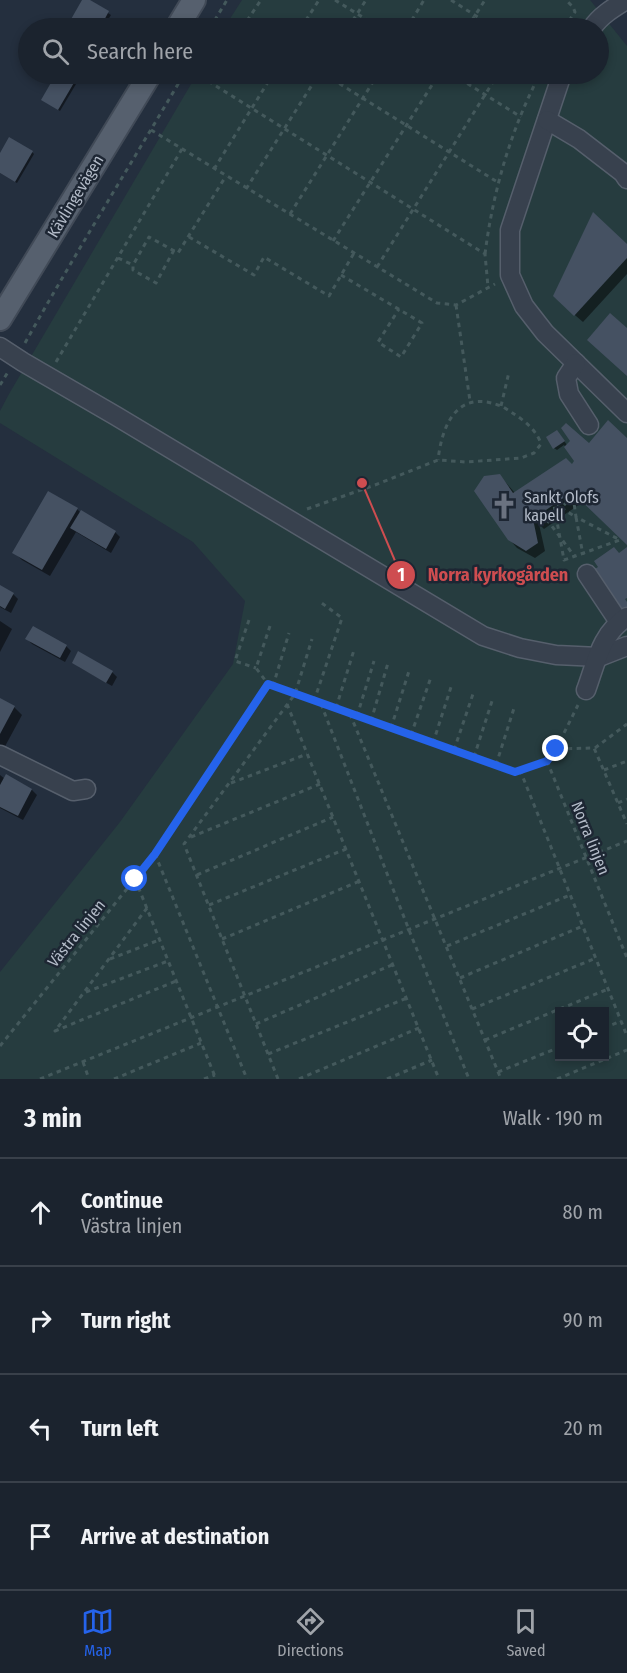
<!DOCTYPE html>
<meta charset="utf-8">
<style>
:root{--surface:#1b232e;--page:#282f3a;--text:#f1f3f6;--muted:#a0a4aa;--line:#39404a;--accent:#2563eb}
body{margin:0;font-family:"Fira Sans Condensed",sans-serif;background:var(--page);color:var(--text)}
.controls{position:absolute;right:18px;bottom:18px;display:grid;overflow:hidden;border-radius:0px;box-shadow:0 3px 9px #0003}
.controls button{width:54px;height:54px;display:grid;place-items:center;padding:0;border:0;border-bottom:2px solid var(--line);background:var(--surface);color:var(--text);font:30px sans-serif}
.stop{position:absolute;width:18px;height:18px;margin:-14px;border:4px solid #2563eb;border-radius:50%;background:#fff}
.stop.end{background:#2563eb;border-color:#fff;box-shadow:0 2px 6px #0008}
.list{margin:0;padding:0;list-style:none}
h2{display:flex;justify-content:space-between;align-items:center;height:78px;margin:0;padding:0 24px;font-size:26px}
h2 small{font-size:20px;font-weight:400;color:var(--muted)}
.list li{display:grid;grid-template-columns:39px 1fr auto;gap:18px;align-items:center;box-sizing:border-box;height:108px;padding:0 24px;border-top:2px solid var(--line)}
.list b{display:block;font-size:22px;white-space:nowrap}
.list p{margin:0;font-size:20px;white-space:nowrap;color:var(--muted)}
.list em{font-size:20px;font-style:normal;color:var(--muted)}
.icon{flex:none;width:33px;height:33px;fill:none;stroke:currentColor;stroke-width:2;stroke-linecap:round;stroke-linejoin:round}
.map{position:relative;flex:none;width:627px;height:1079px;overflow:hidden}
.search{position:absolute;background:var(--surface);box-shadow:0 3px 9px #0003;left:18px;right:18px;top:18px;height:66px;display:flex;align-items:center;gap:15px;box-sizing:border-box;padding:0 21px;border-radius:33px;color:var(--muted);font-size:22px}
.sheet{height:510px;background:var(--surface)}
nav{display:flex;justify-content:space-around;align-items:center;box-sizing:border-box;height:84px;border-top:2px solid var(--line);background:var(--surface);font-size:16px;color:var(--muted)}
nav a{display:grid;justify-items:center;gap:3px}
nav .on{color:var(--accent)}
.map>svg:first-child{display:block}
</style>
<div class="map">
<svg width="627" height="1079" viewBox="0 0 627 1079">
<rect width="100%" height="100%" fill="#242f3e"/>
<!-- green -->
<path fill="#263c3f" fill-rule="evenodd" d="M242,0h348l37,46v1033h-627v-107l120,-150 113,-158 12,-63 -52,-59 -193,-119v-12l9,-17 188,-320h401v-46h-374zM560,1011h44v45h-44z"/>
<!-- shadow -->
<g fill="#0007">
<polygon points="84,0 87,0 111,15 103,28 68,28"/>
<polygon points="58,74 76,84 60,111 43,99"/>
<polygon points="32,152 34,154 17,183 0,173 0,156"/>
<polygon points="627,246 627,274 583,322 562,304"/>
<polygon points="559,434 567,445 589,445 627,441 627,543 584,501 544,529 539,524 545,551 535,558 517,548 509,539 500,476 515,493 572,466 576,461 564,445 557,450 554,448"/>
<polygon points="77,509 81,513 115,532 120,537 111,553 76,532 50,576 22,560 14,552"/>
<polygon points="0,587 13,594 18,599 11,613 0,607"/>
<polygon points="0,621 12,629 0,652"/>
<polygon points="27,639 66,646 71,651 65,662 32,644"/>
<polygon points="74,662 112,672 117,677 112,686 79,667"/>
<polygon points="0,699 14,707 22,715 3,750 0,749"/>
<polygon points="0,775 5,779 32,790 37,795 23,820 0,808"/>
</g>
<!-- building -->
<g fill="#455162">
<polygon points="82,0 90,0 109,11 100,28 66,28"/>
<polygon points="56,74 62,74 75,81 58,110 41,100"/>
<polygon points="9,137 33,151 15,182 0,173 0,153"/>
<polygon points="593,212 627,244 627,258 574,316 553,296"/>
<polygon points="610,313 627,328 627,376 587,340"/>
<polygon points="608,420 627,438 627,545 572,492 533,519 538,543 526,551 508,540 474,491 484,476 500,474 513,493 566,458 572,464 574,461 564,447 570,441 561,428 566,423 589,443"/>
<polygon points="557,430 565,441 553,449 546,437"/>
<polygon points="48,491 78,508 42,570 12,553"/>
<polygon points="81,510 116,531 106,549 70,528"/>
<polygon points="614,547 619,553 627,547 627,598 625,599 627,602 627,609 620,614 590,572 598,567 594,561"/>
<polygon points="0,585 14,593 5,609 0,606"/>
<polygon points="33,626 67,645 60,658 25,639"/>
<polygon points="78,651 113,671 106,683 72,663"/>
<polygon points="0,698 15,706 0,734"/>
<polygon points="6,774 32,789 18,816 0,807 0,785"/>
</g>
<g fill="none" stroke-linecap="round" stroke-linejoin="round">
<!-- minor casing -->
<g stroke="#565f6c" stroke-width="21">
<g id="minor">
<path d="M592,28c8,-12 21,-20 34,-28"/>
<polyline points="562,74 510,230 510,275 524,306 545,333 627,413"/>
<polyline points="547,120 579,139 623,173 627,179"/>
<polyline points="0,347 23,362 116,416 483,636 520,648 556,655 599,657 627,646"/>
<polyline points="576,363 566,378 569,394 589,425"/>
<polyline points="587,574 619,622"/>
<path d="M586,690c10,-27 15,-57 41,-73"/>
<polyline points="0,755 73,791 86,789"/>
</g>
</g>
<!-- major casing -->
<g stroke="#414a57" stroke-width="26">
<g id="major">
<polyline points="177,28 194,0"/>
<polyline points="0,319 150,74"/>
</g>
</g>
<!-- path -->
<g stroke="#44595c" stroke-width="3" stroke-dasharray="4.5 4.5" stroke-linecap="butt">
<polyline points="335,0 380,28"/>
<polyline points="451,0 495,28"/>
<polyline points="245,24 252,28"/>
<polyline points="210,28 227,0"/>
<polyline points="242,28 261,0"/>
<polyline points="301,28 319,0"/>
<polyline points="348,28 366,0"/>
<polyline points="407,28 424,0"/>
<polyline points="467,28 485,0"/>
<polyline points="564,28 575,12 573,7 566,0"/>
<polyline points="213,74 208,81 485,254 488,287"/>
<polyline points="324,74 499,183"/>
<polyline points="452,74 521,117"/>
<polyline points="151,130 437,303 456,305 495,284"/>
<polyline points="214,169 273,74"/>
<polyline points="246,189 319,74"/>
<polyline points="290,214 378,74"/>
<polyline points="189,237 254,275 264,257 329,296 354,253"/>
<polyline points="333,241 439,74"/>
<polyline points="174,250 156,283 133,270 133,265 149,237 178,253 226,176"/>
<path d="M485,254c8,-63 26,-125 55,-180"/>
<polyline points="118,258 133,265"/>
<polyline points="377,267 498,74"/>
<polyline points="341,275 422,323 401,357 378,342 399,309"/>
<polyline points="456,305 470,401"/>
<path d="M25,343c51,-91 106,-179 159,-269"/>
<polyline points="56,362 182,149"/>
<polyline points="0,385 8,372"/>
<polyline points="501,406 509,372"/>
<polygon points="573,496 576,517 620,540 564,560 554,505 561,508"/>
<polyline points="561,508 576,517 583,555"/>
<path d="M307,509l68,-24 63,-25 28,2 55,-4 13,-5 7,-9c-4,-13 -16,-23 -27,-30 -5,-3 -11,-8 -16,-9 -42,-15 -56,21 -60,55"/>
<polyline points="556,513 548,521 575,557"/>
<polyline points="249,620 235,661 256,668"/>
<polyline points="270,626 256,668 268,684 515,772 547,761 556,749 594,748 627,824"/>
<polyline points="273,686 289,633"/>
<polyline points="314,701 342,618 319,601"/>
<polyline points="287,704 439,1079"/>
<polyline points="321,704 409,930 469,1079"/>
<polyline points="336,708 354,650"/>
<polyline points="350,714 501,1079"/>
<polyline points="357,716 374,661"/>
<polyline points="371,721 388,663"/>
<polyline points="391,728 409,671"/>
<polyline points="411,735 431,677"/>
<polyline points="433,743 452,684"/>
<polyline points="595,748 627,724"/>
<polyline points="556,749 578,705"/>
<polyline points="454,750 474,691"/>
<polyline points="474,757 493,698"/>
<polyline points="547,761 627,958"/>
<polyline points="496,765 515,705"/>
<polyline points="520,770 627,1036"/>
<polyline points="604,770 627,761"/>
<polyline points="231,783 307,754"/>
<polyline points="618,803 627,799"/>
<polyline points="191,837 320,784"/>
<polyline points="155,854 247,1079"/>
<polyline points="197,875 333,817"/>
<polyline points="135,879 216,1079"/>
<polyline points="209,905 346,849"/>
<polyline points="147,908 55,1031 176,981"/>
<polyline points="222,939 360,881"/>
<polyline points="447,946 570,895"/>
<polyline points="110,959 159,940"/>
<polyline points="460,978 583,926"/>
<polyline points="86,992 168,961"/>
<polyline points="472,1009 596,958"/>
<polyline points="256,1024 394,964"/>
<polyline points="604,1028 621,1021"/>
<polyline points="485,1040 608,989"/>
<polyline points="0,1046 155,854 268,684"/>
<polyline points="268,1054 407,998"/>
<polyline points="83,1062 89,1079"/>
<polyline points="498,1072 560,1047"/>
<polyline points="40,1079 627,841"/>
<polyline points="114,1079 201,1043"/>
<polyline points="204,1079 215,1075"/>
<polyline points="278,1079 184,844 295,694 312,639"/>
<polyline points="299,1079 419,1028"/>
<polyline points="387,1079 432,1060"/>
<polyline points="557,1079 627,1050"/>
</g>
<!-- minor -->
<use href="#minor" stroke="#38414e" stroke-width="18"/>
<!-- major -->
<use href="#major" stroke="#56606e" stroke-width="22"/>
</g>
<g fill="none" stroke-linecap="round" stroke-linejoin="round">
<!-- route -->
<polyline stroke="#2563eb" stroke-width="8" points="135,879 155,854 268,684 515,772 547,761 556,749"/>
</g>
<!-- icons -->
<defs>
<g id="church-bare" transform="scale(2.07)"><path d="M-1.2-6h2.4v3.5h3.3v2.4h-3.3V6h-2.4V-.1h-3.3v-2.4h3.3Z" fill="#6b7280" stroke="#1d2633" stroke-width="2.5" paint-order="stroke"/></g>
</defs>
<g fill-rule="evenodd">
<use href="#church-bare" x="504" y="506"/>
</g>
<g text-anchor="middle" stroke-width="5" stroke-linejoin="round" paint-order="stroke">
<!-- street labels -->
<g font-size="16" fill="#b4bcc9" stroke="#1d2633">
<text transform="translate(75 196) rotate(-59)" y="6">Kävlingevägen</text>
<text transform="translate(591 838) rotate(68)" y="6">Norra linjen</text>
<text transform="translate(76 933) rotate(-51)" y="6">Västra linjen</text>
</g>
<!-- poi labels -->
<g font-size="16" fill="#b4bcc9" stroke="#1d2633" text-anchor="start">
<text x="524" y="503">Sankt Olofs<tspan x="524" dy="18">kapell</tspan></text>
</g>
</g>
<!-- callouts -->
<path fill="none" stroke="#ce4d50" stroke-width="2" d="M362 483L401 575"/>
<g fill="#ce4d50" stroke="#1d2633" stroke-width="2">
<circle cx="362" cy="483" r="6"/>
<circle cx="401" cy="575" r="15"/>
</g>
<g font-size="18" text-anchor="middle" font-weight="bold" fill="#fff">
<text x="401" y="581">1</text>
</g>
<g font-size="18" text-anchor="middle" font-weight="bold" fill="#ce4d50" stroke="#1d2633" stroke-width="5" stroke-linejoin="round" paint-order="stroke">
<text x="498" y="581">Norra kyrkogården</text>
</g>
</svg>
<div class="controls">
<button><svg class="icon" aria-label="locate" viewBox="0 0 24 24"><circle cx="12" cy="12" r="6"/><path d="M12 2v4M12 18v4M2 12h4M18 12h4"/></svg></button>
</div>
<div class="stop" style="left:135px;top:879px"></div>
<div class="stop end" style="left:556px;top:749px"></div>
<div class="search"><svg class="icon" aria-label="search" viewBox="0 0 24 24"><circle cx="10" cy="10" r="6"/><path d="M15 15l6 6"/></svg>Search here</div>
</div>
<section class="sheet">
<h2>3 min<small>Walk · 190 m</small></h2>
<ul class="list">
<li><svg class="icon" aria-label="ahead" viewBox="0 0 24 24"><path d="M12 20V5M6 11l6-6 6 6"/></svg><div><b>Continue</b><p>Västra linjen</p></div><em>80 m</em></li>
<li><svg class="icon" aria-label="right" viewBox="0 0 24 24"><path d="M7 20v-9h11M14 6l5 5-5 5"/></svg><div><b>Turn right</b></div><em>90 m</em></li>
<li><svg class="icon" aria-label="left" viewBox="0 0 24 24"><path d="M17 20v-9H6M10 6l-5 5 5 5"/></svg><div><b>Turn left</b></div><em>20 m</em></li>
<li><svg class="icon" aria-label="arrive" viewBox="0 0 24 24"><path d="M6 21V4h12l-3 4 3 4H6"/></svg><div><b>Arrive at destination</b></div></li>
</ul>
</section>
<nav>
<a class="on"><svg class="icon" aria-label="map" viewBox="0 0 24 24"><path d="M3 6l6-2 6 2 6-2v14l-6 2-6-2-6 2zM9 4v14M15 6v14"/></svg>Map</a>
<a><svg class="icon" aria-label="directions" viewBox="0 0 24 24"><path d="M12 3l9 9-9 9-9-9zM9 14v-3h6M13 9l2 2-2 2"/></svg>Directions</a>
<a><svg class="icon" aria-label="saved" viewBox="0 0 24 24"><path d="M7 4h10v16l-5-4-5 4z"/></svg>Saved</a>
</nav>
